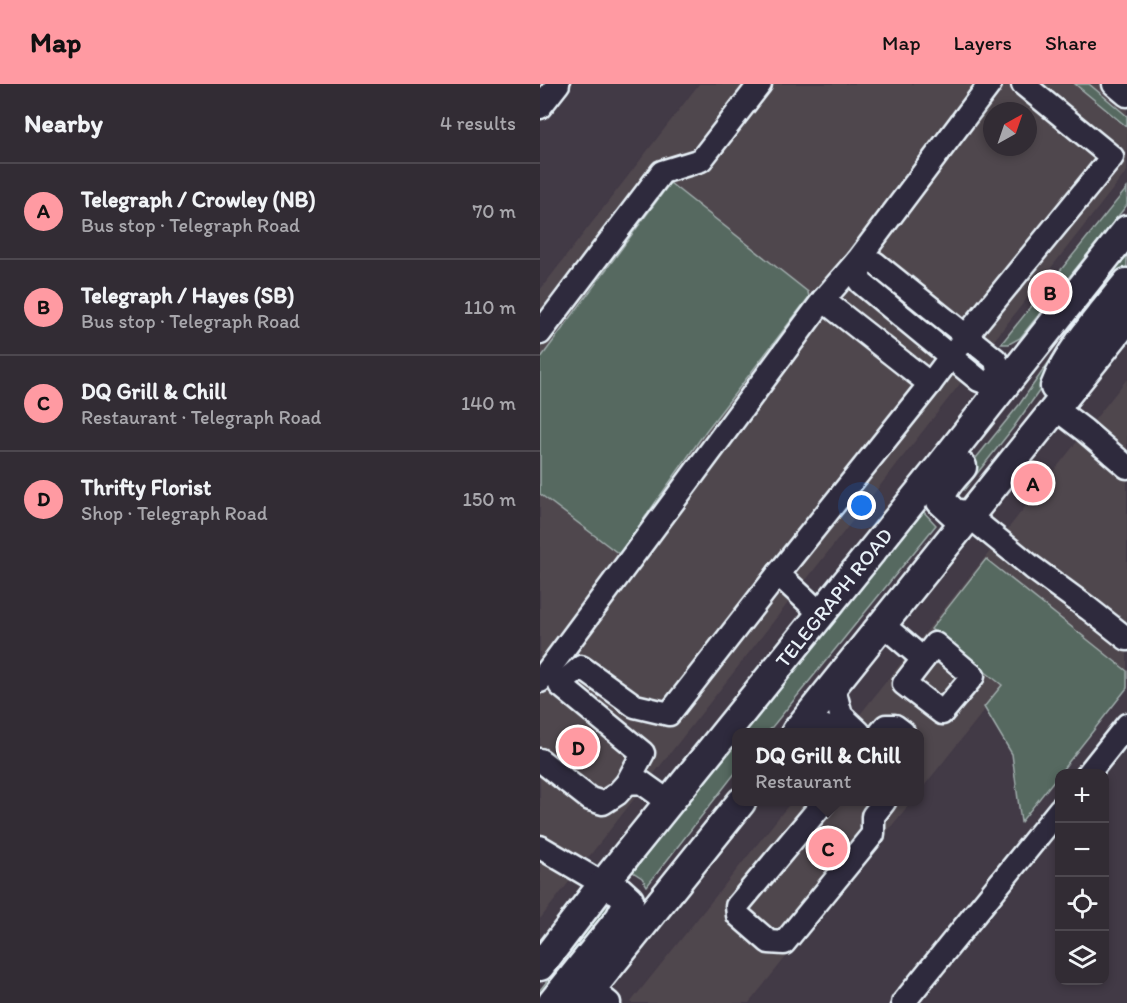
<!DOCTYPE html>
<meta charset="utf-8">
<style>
:root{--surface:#322c34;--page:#3a343c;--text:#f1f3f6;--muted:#a8a7ac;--line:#4d484f;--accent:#ff9aa2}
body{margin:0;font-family:Itim,sans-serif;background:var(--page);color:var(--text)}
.controls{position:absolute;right:18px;bottom:18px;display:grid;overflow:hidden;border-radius:12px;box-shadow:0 3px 9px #0003}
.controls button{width:54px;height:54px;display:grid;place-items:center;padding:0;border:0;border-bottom:2px solid var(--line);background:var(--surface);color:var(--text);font:30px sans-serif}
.compass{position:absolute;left:443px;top:18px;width:54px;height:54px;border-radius:50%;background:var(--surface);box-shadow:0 3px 9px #0003;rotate:40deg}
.you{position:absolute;left:322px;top:422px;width:21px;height:21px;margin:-15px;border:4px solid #fff;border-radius:50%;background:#1a73e8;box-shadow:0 0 0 9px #1a73e833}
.badge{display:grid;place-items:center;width:39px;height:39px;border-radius:50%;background:var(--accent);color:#111;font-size:20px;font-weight:700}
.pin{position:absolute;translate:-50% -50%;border:3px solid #fff;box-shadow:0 2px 6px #0006}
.popup{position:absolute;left:192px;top:644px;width:192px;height:78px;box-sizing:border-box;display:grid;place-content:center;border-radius:12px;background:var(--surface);filter:drop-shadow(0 2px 4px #0005);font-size:20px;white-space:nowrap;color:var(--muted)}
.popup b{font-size:22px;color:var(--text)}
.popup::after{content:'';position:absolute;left:50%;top:100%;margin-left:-12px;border:12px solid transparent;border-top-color:var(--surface)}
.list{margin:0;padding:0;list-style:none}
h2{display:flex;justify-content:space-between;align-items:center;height:78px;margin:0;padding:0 24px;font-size:26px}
h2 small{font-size:20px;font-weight:400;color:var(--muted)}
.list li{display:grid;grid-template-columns:39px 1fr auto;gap:18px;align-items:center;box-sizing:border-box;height:96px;padding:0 24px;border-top:2px solid var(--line)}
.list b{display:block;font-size:22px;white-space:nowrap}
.list p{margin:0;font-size:20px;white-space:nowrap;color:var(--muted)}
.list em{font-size:20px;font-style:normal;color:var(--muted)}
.icon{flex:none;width:33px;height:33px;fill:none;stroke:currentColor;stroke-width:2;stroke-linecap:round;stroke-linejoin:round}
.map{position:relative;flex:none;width:587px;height:919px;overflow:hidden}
header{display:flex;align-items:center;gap:36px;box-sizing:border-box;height:84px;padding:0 30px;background:var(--accent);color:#111}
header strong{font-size:28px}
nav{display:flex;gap:33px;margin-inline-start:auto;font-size:21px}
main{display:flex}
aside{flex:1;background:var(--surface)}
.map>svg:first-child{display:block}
</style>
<header>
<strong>Map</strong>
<nav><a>Map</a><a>Layers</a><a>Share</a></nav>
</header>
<main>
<aside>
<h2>Nearby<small>4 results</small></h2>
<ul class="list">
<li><span class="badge">A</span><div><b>Telegraph / Crowley (NB)</b><p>Bus stop · Telegraph Road</p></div><em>70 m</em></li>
<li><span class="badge">B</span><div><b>Telegraph / Hayes (SB)</b><p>Bus stop · Telegraph Road</p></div><em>110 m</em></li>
<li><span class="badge">C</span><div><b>DQ Grill &amp; Chill</b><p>Restaurant · Telegraph Road</p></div><em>140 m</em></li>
<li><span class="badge">D</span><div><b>Thrifty Florist</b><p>Shop · Telegraph Road</p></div><em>150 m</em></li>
</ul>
</aside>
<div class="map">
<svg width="587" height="919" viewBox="0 0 587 919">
<rect width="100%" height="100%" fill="#423a46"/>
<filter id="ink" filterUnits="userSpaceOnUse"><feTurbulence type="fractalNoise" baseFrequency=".0167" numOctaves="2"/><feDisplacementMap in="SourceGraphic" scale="12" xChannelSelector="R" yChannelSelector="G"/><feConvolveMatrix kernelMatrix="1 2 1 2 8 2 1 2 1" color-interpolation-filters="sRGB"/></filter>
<g filter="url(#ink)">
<!-- built -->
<g fill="#4f464d" fill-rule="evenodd">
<path d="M159,0h428v87l-587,748v-629zM452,27h36v36h-36z"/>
<polygon points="587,295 587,596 515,538 380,707 380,648 306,648"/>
<polygon points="251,718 371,718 209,919 90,919"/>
</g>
<!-- green -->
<g fill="#576961" stroke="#a0adac" stroke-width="1.5">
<polygon points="535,0 549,0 587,32 587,43"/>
<polygon points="130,99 268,208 269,213 166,347 79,470 0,410 0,275"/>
<polygon points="587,104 587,121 480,254 469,260 461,260"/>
<polygon points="587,171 587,189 548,238 473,344 424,406 421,404 419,395 479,321 561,203"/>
<polygon points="382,426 396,441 228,648 204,648"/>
<polygon points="446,475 587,587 587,604 481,738 472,670 444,623 462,601 391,545"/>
<polygon points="196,658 196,688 107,802 102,794 93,788"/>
<polygon points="68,820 71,824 0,919 0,906"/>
</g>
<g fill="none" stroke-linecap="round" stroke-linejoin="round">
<!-- minor casing -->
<g stroke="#e8f1f8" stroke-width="27">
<g id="minor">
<polyline points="574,0 587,11"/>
<polyline points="0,23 18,0"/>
<polygon points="317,177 335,179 456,276 461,304 439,296 320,198"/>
<polyline points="0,249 122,88 161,76 220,0"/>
<polyline points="390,300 426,252 572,73 483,0"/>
<polyline points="515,324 544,346 587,383"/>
<polyline points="429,432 493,484 549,525 587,555"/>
<polyline points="281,530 238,490 390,300 283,216 317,177 450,0"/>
<polyline points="342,540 383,575"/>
<polygon points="395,560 433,592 402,629 364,600"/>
<polyline points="0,597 283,216"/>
<polyline points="293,601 301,631 319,648"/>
<polyline points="265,637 290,644 296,648"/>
<polyline points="341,648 346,642 355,642 363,648"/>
<polyline points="0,676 50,715 63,719 77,710 87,699 101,698 129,718"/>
<polyline points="548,690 587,641"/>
<polyline points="87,699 103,669 20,601 41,583 95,622 129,630 238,490"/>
<polyline points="284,718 197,822 198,831 229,858 244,859 333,750 333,732 344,718"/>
<polyline points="0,763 63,800"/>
<polyline points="38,894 69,919"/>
<polyline points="363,919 520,725"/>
</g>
</g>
<!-- major casing -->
<g stroke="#e8f1f8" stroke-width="33">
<g id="major">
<path d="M515,303c14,-37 47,-73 72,-104"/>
<path d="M422,383c-8,9 -21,21 -21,34l13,12 15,3"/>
<polyline points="256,648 587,235"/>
<polyline points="0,882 63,800 398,385 587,146"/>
<polyline points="12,919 80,834 89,816 78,806 63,800"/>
<polyline points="40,919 201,718"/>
</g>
</g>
<!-- minor -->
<use href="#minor" stroke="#2f2a3d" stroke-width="22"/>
<!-- major -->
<use href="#major" stroke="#2f2a3d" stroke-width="28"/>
</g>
</g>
<g text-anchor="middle" stroke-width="4.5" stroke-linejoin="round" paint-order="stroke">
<!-- street labels -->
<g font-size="21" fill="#e8f1f8" stroke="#2f2a3d">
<text transform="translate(294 514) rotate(-51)" y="7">TELEGRAPH ROAD</text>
</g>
</g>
</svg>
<div class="controls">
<button>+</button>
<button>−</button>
<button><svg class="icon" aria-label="locate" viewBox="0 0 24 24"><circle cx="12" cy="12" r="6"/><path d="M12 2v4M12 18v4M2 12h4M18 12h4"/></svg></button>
<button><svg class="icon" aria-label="layers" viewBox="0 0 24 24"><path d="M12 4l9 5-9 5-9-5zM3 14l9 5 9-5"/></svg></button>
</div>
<svg class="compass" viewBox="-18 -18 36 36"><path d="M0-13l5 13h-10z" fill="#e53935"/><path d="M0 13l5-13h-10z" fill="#a8a7ac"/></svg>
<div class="you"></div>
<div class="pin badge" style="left:493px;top:399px">A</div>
<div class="pin badge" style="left:510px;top:208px">B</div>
<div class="pin badge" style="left:288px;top:764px">C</div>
<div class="popup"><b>DQ Grill &amp; Chill</b>Restaurant</div>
<div class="pin badge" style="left:38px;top:663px">D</div>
</div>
</main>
